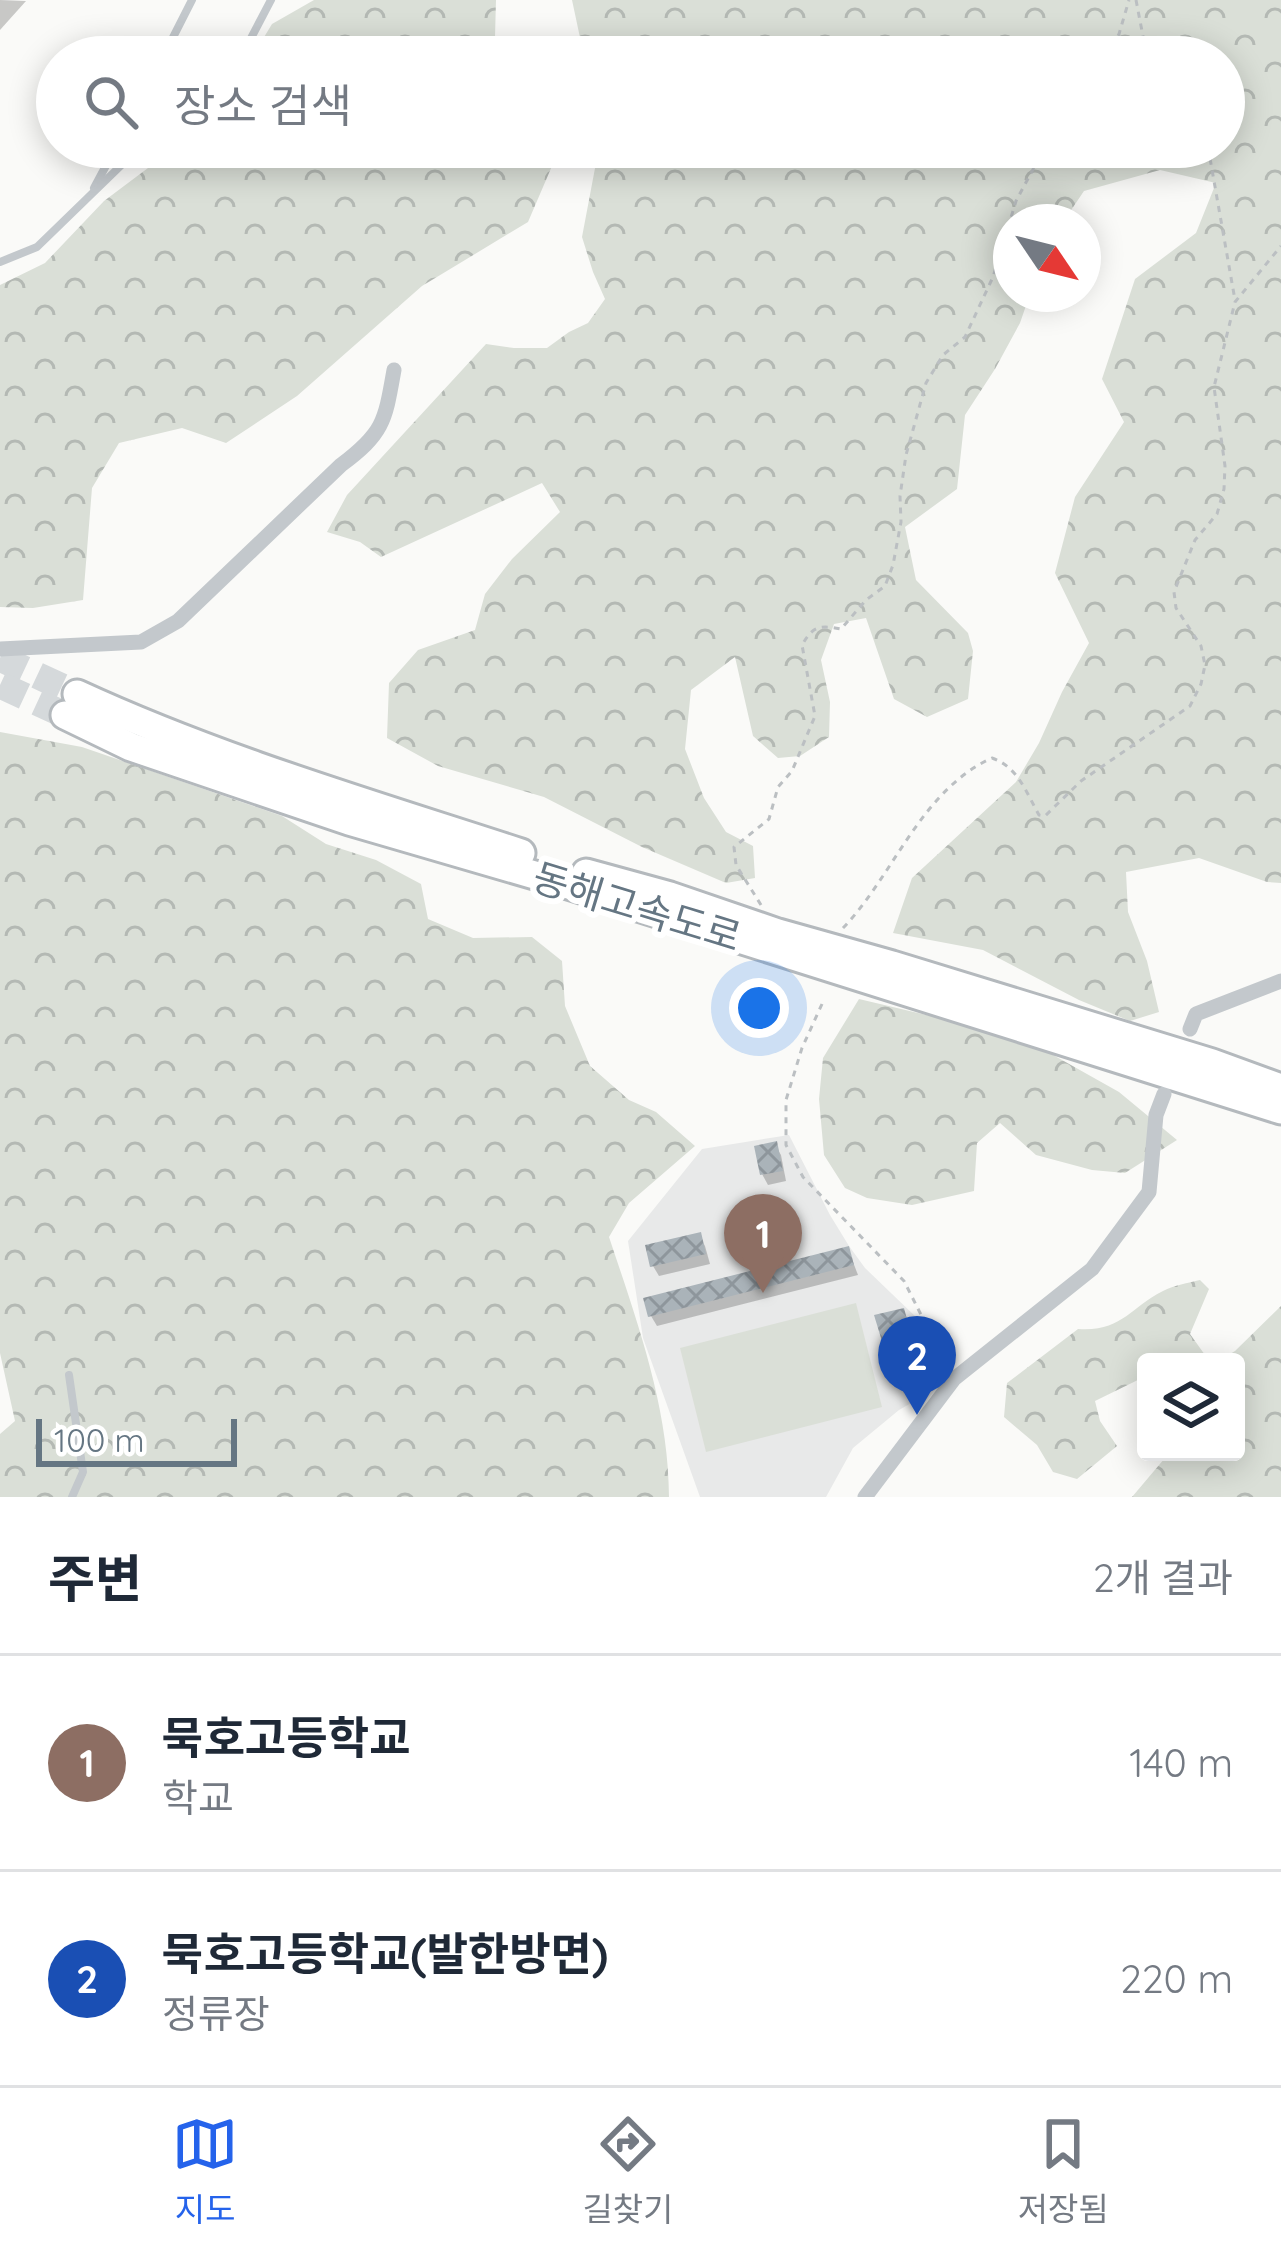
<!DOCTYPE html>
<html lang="ko">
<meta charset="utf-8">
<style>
:root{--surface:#fff;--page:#f2f2f3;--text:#1f2937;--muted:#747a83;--line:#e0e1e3;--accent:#2563eb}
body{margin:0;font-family:Quicksand,"Noto Sans KR",sans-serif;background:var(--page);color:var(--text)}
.controls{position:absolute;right:36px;bottom:36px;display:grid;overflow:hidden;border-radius:12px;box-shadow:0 6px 30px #0003}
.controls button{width:108px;height:108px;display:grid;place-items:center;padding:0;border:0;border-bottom:3px solid var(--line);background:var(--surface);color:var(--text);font:60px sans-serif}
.compass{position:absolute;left:993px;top:204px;width:108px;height:108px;border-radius:50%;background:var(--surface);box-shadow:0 6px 30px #0003;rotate:125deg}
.scale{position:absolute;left:36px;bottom:30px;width:201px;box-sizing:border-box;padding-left:12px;border:6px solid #657683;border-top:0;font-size:33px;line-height:42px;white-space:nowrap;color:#657683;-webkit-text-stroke:9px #fff;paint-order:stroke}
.you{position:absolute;left:759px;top:1008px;width:42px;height:42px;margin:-30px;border:9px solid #fff;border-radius:50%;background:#1a73e8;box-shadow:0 0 0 18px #1a73e833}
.badge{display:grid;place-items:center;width:78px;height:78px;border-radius:50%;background:var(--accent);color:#fff;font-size:39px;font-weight:700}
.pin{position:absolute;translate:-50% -99px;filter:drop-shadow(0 3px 6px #0008)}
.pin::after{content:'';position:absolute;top:63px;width:42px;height:36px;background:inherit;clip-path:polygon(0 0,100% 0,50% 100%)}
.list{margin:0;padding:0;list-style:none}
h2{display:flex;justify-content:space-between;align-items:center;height:156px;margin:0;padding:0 48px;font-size:51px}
h2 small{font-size:39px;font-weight:400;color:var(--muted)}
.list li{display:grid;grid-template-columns:78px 1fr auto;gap:36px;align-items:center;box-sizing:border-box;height:216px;padding:0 48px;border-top:3px solid var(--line)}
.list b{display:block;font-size:45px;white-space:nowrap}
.list p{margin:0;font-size:39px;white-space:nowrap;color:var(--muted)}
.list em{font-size:39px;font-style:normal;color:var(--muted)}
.icon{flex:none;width:66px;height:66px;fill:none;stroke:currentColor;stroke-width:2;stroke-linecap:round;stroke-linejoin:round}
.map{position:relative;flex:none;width:1281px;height:1497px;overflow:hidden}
.search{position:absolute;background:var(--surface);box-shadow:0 6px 30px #0003;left:36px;right:36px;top:36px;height:132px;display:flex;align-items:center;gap:30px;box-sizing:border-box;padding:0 42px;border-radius:66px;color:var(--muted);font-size:45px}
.sheet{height:588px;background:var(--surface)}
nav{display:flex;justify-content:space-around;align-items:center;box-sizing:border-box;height:168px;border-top:3px solid var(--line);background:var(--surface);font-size:33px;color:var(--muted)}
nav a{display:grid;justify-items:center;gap:6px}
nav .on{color:var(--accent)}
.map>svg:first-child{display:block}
</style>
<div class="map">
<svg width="1281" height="1497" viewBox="0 0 1281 1497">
<defs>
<pattern id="forest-crowns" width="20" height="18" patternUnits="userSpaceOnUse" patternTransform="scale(3)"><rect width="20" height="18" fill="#dadfd7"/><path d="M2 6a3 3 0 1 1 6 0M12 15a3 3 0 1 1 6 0" fill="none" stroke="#b4b9b4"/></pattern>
<pattern id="building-cross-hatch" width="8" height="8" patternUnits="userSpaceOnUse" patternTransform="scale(3)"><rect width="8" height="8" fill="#aab3b9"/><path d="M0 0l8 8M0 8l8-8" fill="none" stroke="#8e969c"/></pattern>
</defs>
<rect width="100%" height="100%" fill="#fafaf8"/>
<!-- built -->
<polygon fill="#e8e9e9" points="789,1135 830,1215 849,1246 865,1268 917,1318 934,1390 899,1410 853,1448 826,1497 700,1497 643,1338 628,1241 702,1149"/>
<!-- forest -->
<g fill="url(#forest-crowns)">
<polygon points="314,0 496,0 495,37 505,57 252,57 272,24"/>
<polygon points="572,0 1281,0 1281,883 1267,882 1199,858 1126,872 1128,912 1147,961 1159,1012 1130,1021 1079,1000 983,950 893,933 912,878 1016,782 1039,743 1062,692 1089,643 1055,573 1075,497 1124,422 1102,379 1135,279 1196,233 1216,183 1160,170 1084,191 1063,222 1011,222 1011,294 1030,294 1020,323 995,369 965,415 957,489 905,527 916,580 968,633 973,651 968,699 927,717 894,699 866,618 834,624 821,660 830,702 829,737 800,756 778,758 753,736 735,657 691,690 685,749 704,798 726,832 753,846 755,878 726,883 642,847 544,797 438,766 387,738 389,683 418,650 475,630 485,594 512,559 560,512 542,483 381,557 360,542 327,532 347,495 486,344 514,348 547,348 569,332 588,323 605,299 593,272 582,237 599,147 1224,147 1224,57 581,57 582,47"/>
<polygon points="176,147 549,147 555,159 528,222 422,286 297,396 226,443 182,428 119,443 92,488 83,600 33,608 0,607 0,285 45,263 104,201"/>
<path d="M0,732l82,15 200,69 44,28 50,16 45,24 7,35 45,19 59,-1 30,24 3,45 25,60 39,34 27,12 39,34 -66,57 -20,34c28,84 60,171 60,260h-669v-63l15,-13 -15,-68z"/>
<polygon points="859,999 956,1022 1046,1051 1119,1092 1177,1140 1125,1173 1092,1170 1036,1155 1000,1123 977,1143 974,1191 912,1205 867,1198 845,1188 824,1155 819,1099 823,1058"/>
<path d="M1200,1280l9,9 -19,45 20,28h-64v14l-51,25 5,20 17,25 -40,33 -24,-7 -16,-27 -33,-28 3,-34 71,-54c44,3 51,-21 85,-38 11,-6 25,-8 37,-11z"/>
<polygon points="1281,1306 1281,1497 1132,1497 1170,1452 1236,1452 1236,1362 1217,1362 1235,1351"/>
</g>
<!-- green -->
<polygon fill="#dadfd7" points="856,1303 882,1407 706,1452 680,1348"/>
<!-- shadow -->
<g fill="#0003">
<polygon points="0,0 26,1 0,30"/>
<polygon points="775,1145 781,1155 786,1181 768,1185 762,1174"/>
<polygon points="699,1235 705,1246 710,1264 659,1276 653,1266"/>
<polygon points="848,1249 858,1275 657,1326 651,1316"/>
<polygon points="903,1311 909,1322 925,1386 904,1393 898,1382"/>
</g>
<!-- building -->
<g fill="url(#building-cross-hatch)">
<polygon points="777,1141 783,1171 760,1175 754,1146"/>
<polygon points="701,1232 706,1254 650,1267 645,1245"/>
<polygon points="849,1246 854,1265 648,1317 643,1298"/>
<polygon points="904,1308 922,1375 895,1384 874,1315"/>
</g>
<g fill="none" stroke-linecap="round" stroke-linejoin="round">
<!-- highway-tunnel -->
<g stroke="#d5d9db" stroke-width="27" stroke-dasharray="27 14" stroke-linecap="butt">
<polyline points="0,658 77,694"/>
<polyline points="0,685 65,715"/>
</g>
<!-- highway casing -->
<g stroke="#b4b9bd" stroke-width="33">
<g id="highway">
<path d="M77,694c143,66 294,110 444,159"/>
<polyline points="65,715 131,747 349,821 562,883 1281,1110"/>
<polyline points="586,873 670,896 778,933 892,965 1212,1063 1281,1088"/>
</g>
</g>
<!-- path -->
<g stroke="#bbbfc2" stroke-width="3" stroke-dasharray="6 6" stroke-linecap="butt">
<polyline points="1136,0 1147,57"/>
<polyline points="1107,57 1119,34 1129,0"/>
<polyline points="1208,147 1235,300"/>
<path d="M761,905l-25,-40 -2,-18 35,-28 9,-32 14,-16 23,-55 -13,-71c11,-19 17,-20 39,-16l25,-29 19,-14 8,-21 8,-43 -1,-26 6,-41 20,-72 17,-28 22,-18 28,-60 23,-76 29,-54"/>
<path d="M843,928c51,-53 78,-138 149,-170 26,9 34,34 47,57l6,1 36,-35 109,-75 11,-22 4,-19 -4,-19 -25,-38 -2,-16 21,-52 22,-26 7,-25 1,-23 -11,-79 21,-85 46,-56"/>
<polyline points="822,1004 802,1048 786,1100 786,1145 803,1177 904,1281 947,1366"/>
</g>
<!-- lane -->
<g stroke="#c3c8cc" stroke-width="8">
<polyline points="163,57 192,0"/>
<polyline points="232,57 250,40 271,0"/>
<polyline points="94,188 116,147"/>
<polyline points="0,262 37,247 140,147"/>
<polyline points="69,1375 83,1472 72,1497"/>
</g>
<!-- street -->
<g stroke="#c3c8cc" stroke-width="15">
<path d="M0,649l141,-7 37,-21 163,-156c43,-32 44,-44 53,-95"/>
<polyline points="1190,1029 1196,1014 1281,981"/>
<polyline points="865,1497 954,1379 1092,1269 1149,1192 1156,1115 1164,1094"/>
</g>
<!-- highway -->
<use href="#highway" stroke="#fff" stroke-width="27"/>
</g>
<g text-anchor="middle" stroke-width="12" stroke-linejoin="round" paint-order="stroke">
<!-- street labels -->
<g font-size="39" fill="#657683" stroke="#fff">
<text transform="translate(637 907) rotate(17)" y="14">동해고속도로</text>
</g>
</g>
</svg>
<div class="controls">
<button><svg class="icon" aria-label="layers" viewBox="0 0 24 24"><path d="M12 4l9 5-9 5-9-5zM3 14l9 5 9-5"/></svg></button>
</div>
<svg class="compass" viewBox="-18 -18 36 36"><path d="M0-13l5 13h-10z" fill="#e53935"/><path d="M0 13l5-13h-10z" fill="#747a83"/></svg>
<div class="scale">100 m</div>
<div class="you"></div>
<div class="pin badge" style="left:763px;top:1293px;background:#8d6e63">1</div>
<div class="pin badge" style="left:917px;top:1415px;background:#1a4fb4">2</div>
<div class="search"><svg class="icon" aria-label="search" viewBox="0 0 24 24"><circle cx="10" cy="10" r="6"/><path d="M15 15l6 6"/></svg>장소 검색</div>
</div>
<section class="sheet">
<h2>주변<small>2개 결과</small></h2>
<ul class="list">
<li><span class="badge" style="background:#8d6e63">1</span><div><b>묵호고등학교</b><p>학교</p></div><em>140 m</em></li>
<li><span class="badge" style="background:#1a4fb4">2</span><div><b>묵호고등학교(발한방면)</b><p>정류장</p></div><em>220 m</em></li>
</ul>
</section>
<nav>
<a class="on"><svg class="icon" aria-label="map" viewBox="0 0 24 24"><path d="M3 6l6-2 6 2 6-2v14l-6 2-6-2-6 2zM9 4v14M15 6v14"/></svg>지도</a>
<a><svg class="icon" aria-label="directions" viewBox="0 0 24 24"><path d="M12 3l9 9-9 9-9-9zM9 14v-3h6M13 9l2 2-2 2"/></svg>길찾기</a>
<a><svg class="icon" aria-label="saved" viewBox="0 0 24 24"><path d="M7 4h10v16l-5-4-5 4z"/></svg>저장됨</a>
</nav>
